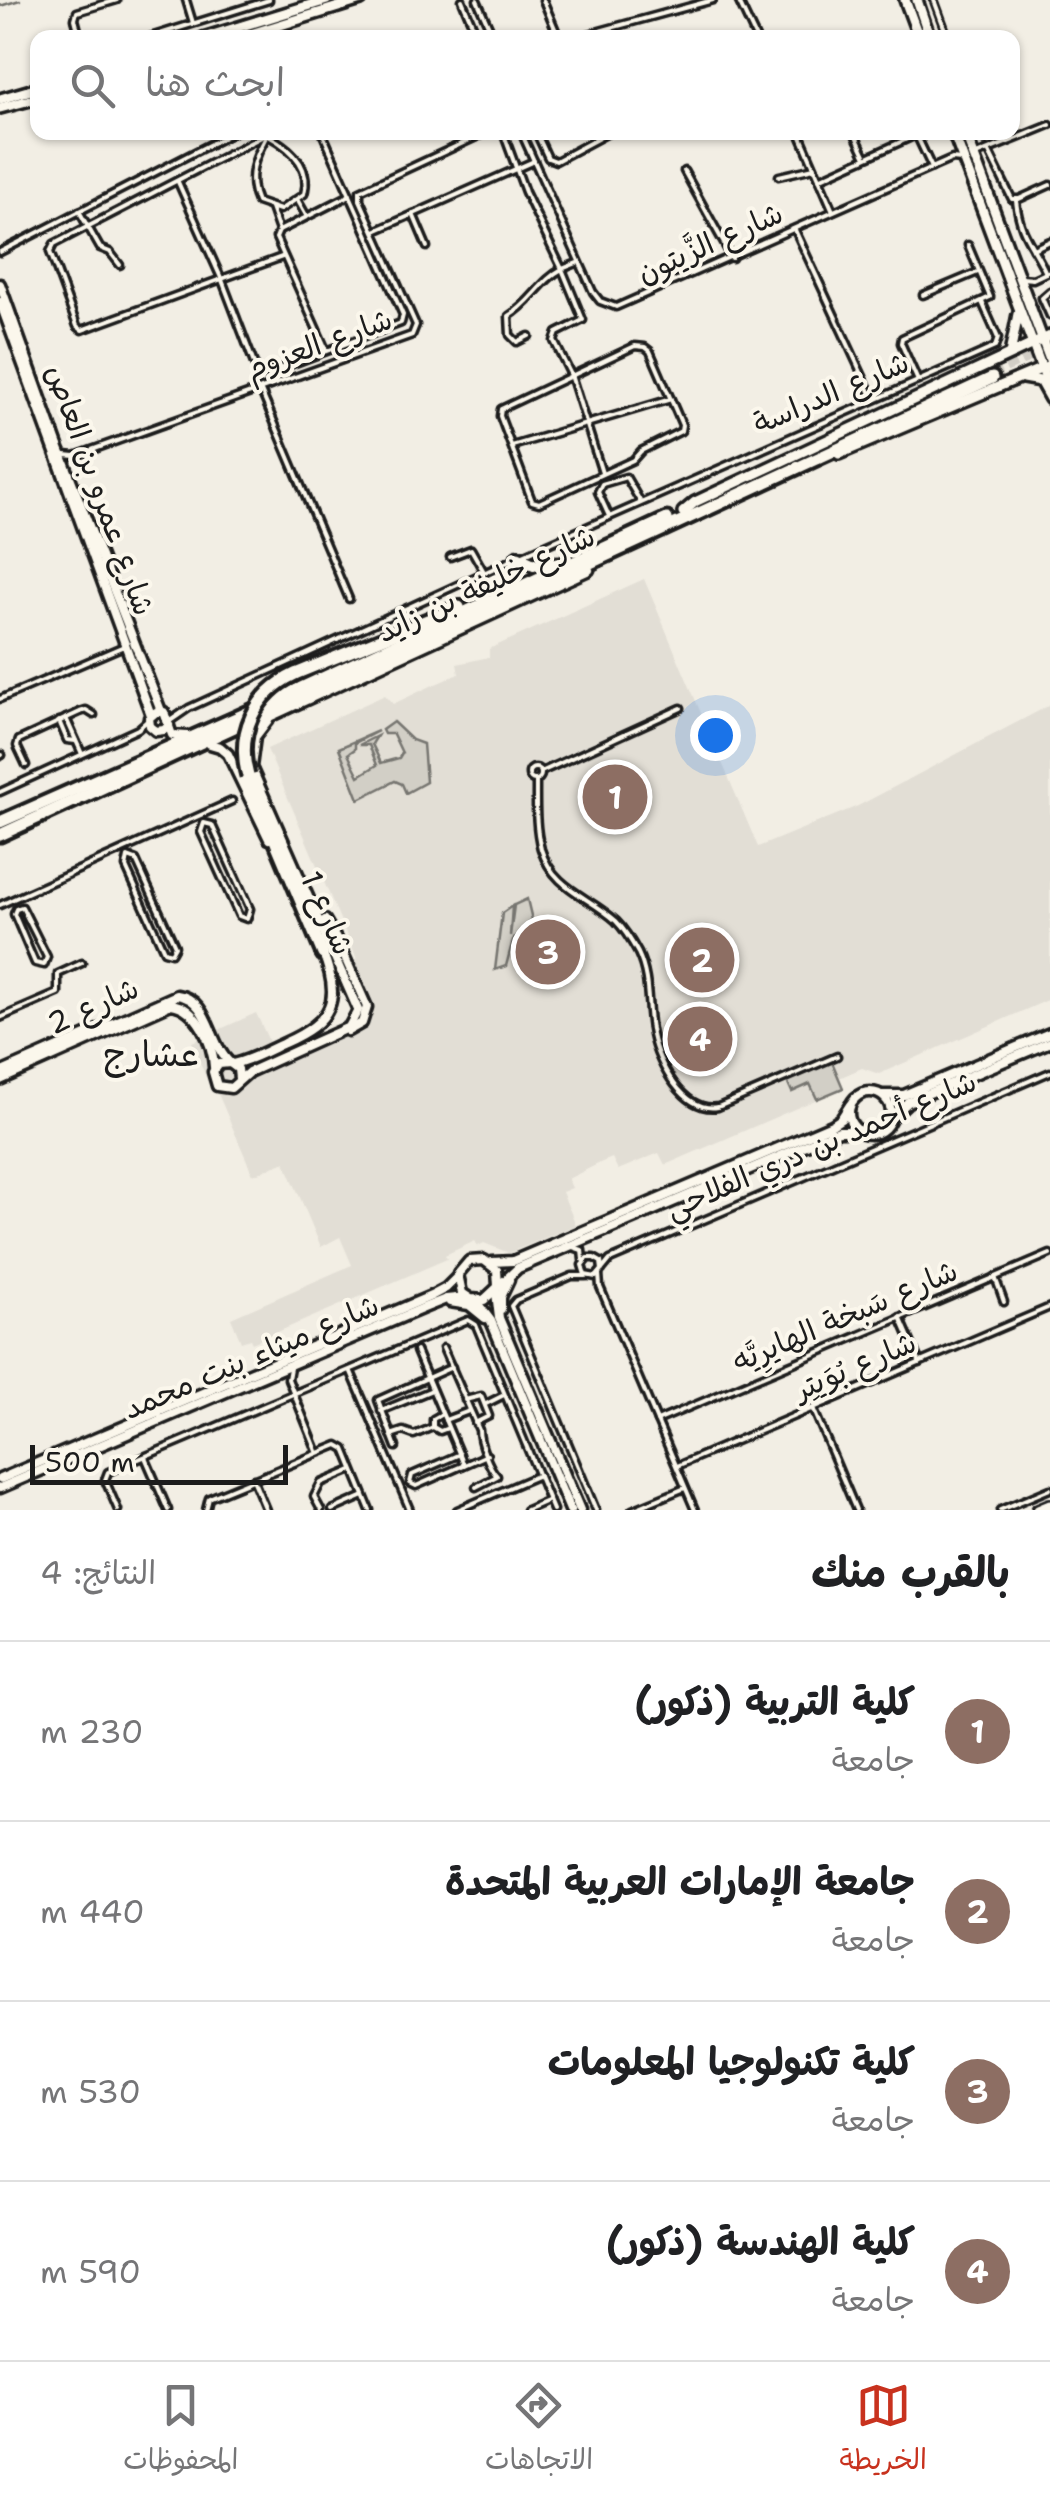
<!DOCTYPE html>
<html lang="ar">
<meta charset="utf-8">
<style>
:root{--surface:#fff;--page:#f2f2f2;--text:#202124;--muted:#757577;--line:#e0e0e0;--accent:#c8321e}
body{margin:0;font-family:"Shantell Sans","Playpen Sans Arabic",sans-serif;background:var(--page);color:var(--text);direction:rtl}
.scale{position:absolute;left:30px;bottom:25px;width:258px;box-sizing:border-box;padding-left:10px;border:5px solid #1c1c1c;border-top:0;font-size:28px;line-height:35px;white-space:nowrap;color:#1c1c1c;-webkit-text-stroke:8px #fbf7ec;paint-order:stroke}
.you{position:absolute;left:715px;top:735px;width:35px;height:35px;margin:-25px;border:8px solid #fff;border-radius:50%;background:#1a73e8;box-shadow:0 0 0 15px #1a73e833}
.badge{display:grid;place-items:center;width:65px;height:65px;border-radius:50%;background:var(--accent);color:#fff;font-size:32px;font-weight:700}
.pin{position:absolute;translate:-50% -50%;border:5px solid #fff;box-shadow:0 2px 10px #0006}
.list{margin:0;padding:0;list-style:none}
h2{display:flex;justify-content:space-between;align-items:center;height:130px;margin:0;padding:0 40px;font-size:42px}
h2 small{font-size:32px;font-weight:400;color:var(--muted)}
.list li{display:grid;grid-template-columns:65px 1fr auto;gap:30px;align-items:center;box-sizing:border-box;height:180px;padding:0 40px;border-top:2px solid var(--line)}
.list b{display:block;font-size:38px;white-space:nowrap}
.list p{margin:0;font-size:32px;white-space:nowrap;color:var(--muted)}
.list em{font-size:32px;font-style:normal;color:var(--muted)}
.icon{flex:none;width:55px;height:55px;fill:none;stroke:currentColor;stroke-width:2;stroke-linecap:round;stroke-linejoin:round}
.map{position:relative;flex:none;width:1050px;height:1510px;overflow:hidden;direction:ltr}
.search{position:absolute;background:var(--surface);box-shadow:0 2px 8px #0004;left:30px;right:30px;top:30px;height:110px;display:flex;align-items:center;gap:25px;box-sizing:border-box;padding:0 35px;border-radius:20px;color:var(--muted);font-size:38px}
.sheet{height:850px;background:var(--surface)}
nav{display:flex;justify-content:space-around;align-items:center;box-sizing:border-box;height:140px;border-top:2px solid var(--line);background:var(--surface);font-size:28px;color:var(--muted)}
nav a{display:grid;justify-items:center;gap:5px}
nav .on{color:var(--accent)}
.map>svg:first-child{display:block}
</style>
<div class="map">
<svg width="1050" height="1510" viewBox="0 0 1050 1510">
<rect width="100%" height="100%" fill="#f2eee4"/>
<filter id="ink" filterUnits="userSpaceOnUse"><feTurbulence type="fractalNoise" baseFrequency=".01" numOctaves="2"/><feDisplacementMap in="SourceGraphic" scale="20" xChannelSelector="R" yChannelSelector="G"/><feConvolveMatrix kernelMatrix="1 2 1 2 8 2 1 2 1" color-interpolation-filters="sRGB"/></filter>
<g filter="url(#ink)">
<!-- built -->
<polygon fill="#e2ded5" points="644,579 758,847 858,806 1050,705 1050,999 879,1074 862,1068 839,1078 843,1088 665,1165 659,1153 618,1170 612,1158 602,1162 568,1179 572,1188 562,1192 576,1225 509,1253 484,1243 478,1246 475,1241 445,1255 447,1259 252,1343 250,1339 241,1342 231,1318 352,1265 340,1237 321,1247 285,1162 253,1175 219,1096 209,1085 192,1042 256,1013 278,1061 361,1028 371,1010 350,963 357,959 267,749 385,695 393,704 431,686 459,674 457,664 489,657 489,649"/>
<!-- green -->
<g fill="#d2cfc6" stroke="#777671" stroke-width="2.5">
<polygon points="393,722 412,740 423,744 426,782 406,793 402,784 395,781 359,799 339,748 378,731 355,743 355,749 348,754 359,776 377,765 369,745 359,745 377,736 372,744 381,763 399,758 402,753 393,734 384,734 382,730"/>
<polygon points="527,899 532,920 513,940 506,966 495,970 502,913 512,906 510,936 514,905"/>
<polygon points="832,1062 843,1088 817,1099 810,1084 792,1092 787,1081"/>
</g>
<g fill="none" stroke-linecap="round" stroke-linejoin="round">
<!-- stream -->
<polyline stroke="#716f6b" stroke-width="2.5" points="0,6 20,0"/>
<!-- highway-tunnel -->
<polyline stroke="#d2cec6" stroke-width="11" stroke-dasharray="11 5.5" stroke-linecap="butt" points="990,374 1050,347"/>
<!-- street casing -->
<g stroke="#1c1c1c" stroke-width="11">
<g id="street">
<polyline points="186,0 193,23"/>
<polyline points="462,0 478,38"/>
<polyline points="477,0 494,38"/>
<polyline points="543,0 559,38"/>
<polyline points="738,0 756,38"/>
<polyline points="934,0 948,38"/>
<polyline points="264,34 274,38"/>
<polyline points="80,38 75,19 77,12 117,0"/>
<polyline points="147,38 269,0"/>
<polyline points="574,38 713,0"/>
<polyline points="271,132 54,244 50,252 77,326 82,330 282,257"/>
<path d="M503,132l22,60 37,77c-21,11 -32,35 -53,47l1,19 7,7 12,-6"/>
<polyline points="521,132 593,292 600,301 616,307 952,159 961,160"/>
<polyline points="536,132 548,158 556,161 610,132"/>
<polyline points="799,132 833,211"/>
<polyline points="854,132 865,155"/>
<polyline points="915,132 932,168"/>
<polyline points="981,132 984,140"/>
<path d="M267,135c22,12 45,31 37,59l-24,16 -23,-8c-11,-25 -2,-45 10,-67z"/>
<polyline points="989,152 1012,199 1019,199 1050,185"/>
<polyline points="976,155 1050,125"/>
<polyline points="684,171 732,258"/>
<polyline points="779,176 814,168"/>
<polyline points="819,179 916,135"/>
<polyline points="178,182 222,280 258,374 263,375 401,323 403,315 322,132"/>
<polyline points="298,201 307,217"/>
<path d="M1016,201c4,35 17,43 30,72"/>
<polyline points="271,208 279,231"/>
<polyline points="79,211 100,248 110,252 120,265"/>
<polyline points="413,214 427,247"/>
<polyline points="795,230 873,398"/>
<polyline points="375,231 534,161"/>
<polyline points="1033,249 1050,241"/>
<polyline points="0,252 234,132"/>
<polyline points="577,263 562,269 583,320 557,333 554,341 571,375 602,473"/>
<polyline points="1022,278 1033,279 1050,271"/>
<polyline points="1050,291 1042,298 1050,316"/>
<polyline points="923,295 978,272"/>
<polygon points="635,346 645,347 650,351 682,425 681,431 641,451 633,460 539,503 532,501 500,416 501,409"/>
<polyline points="326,350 276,238 279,231 350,195"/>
<polyline points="918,381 901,343 902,338 990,297 968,245"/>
<polyline points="261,391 349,599"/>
<polyline points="512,446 671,399"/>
<polyline points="65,455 75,456 412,335 416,325 360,200 360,191 487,132"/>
<polyline points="609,516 598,492 602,484 626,477 640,501"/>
<polyline points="523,555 995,347 998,338 982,302"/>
<polyline points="450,557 471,549 484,572"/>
<polyline points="0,699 124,646"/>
<polyline points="66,718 82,754"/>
<polyline points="59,721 67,740 76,741"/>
<polyline points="170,721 189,708 514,559"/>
<polyline points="0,756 2,755"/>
<polyline points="26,765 17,746 19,740 80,712 86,710 94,715"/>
<circle cx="535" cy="774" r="6"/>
<polyline points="541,772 681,708"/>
<path d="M536,780c0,22 -1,47 5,69 12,40 48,47 75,72 9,9 16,21 22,32 13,27 8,54 14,82 6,29 32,78 66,72l119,-51"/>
<polyline points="0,792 138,729 148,720"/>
<polygon points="204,823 212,825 250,909 247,919 239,916 201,832"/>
<polygon points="128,857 136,860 175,946 171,953 164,951 126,867"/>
<polyline points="0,905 232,801"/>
<polygon points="22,907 47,957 44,965 35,963 14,914 16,909"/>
<polyline points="0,1018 58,993 58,974 82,963"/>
<polyline points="573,1247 582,1250 583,1260"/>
<polyline points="602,1270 601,1262 594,1258 588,1258 582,1265 585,1275 596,1277 610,1260 1050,1072"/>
<polyline points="599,1274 600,1287 695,1510"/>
<polyline points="586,1276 572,1276 516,1300 511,1306 596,1510"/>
<polyline points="995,1277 1004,1302"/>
<polyline points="900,1317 920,1363"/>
<path d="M443,1348l36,82c0,12 10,38 18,46l-21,11"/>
<polyline points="416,1351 464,1465"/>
<polyline points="290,1368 288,1379 317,1451"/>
<polyline points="351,1372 410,1510"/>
<polyline points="465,1400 481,1396 489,1416 475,1423"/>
<polyline points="486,1404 504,1395"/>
<polyline points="813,1408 856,1510"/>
<polyline points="381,1411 432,1390"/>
<polyline points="442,1414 433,1419 433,1427 440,1431 448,1428"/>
<polyline points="445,1420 469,1411"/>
<polyline points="657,1421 1050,1254"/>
<polyline points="391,1435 403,1431 414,1435 433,1427"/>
<polyline points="396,1447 378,1400 452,1367"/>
<polyline points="460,1454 412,1475 410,1483 416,1486 487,1455"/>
<polyline points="145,1457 168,1510"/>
<polyline points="677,1466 1050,1307"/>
<polyline points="253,1479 266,1510"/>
<polyline points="118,1510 105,1480 108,1472 468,1320 476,1325 553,1510"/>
<polyline points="206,1510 209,1498 338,1445 345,1449 370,1510"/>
<polyline points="321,1510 314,1497 321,1483 352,1470"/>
<polyline points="332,1510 364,1496"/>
<polyline points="457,1510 539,1475"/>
<polyline points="526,1510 549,1500"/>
<polyline points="632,1510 685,1488"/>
<polyline points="1000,1510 1050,1489"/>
</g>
</g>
<!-- secondary casing -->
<g stroke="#1c1c1c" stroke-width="15">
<g id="secondary">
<polyline points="0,284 58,446 161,711"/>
<polyline points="0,302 151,715"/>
<polyline points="256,723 589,570"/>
<polyline points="169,725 164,730 156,731 150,726 149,718 156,712 164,712 172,735 187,736"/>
<polyline points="210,744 220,747 228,754 269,839"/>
<polyline points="325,920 339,944 367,1007 362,1023 348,1031"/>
<path d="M233,1064c18,-4 34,-13 51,-21 48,-21 59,-42 38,-92"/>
<path d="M0,1073l177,-78c33,4 31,48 53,68"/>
<polyline points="239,1079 238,1069 230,1063 219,1064 213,1072 217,1086 231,1088 249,1072 349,1027 358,1010 251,767 255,737 268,720"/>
<path d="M0,1080l171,-76c26,3 42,39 43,63"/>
<circle cx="870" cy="1113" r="21"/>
<polyline points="882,1095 904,1095 1050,1033"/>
<polyline points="891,1118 908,1102 1050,1042"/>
<polyline points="492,1262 513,1261 832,1125 841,1119 850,1105"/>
<polyline points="498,1286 497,1270 484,1260 469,1261 458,1274 462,1293 471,1299 484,1300 518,1268 839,1131 859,1131"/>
<polyline points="496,1292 499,1318 580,1510"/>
<polyline points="475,1300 491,1321 570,1510"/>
<polyline points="450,1302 469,1305 485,1318"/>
<polyline points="501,1309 501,1297 509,1280"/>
<polyline points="0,1479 431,1296 446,1288 456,1278"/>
<polyline points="0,1488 426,1307 446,1299 467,1297"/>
</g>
</g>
<!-- primary casing -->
<g stroke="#1c1c1c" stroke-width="16">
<g id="primary">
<polyline points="905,0 919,38"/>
<polyline points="917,0 930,38"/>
<polyline points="203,38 327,0"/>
<polyline points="238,38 361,0"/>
<polyline points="0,99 38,88"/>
<polyline points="0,108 38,98"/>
<polyline points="953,132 1050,390"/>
<polyline points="965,132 1050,360"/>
<polyline points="1010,354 1018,314"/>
<polyline points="1023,378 1040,381 1050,399"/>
<polyline points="839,454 1050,365"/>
<polyline points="683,512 695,502 1050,336"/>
<polyline points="1038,1510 1050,1505"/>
</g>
</g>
<!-- highway casing -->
<g stroke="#1c1c1c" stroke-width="19">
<g id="highway">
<polyline points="518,557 535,565 560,564"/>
<polyline points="295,674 459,607"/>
<polyline points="248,776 323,954"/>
<polyline points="0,822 236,718 667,519"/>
<polyline points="0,835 992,378"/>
</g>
</g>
<!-- street -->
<use href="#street" stroke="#fbf7ec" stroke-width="4"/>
<!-- secondary -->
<use href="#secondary" stroke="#fbf7ec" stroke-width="8"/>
<!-- primary -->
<use href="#primary" stroke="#fbf7ec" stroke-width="9"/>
<!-- highway -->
<use href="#highway" stroke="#fbf7ec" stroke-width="11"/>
<!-- highway-bridge casing -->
<g stroke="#1c1c1c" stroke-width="19" stroke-linecap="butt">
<path id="highway-bridge" d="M248,776c-12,-43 7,-83 47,-102"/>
</g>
<!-- highway-bridge -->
<use href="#highway-bridge" stroke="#fbf7ec" stroke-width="11"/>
</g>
</g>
<g text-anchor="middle" stroke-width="8" stroke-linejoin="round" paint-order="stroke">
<!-- street labels -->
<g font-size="30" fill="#1c1c1c" stroke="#fbf7ec">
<text transform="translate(710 243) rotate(-24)" y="10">شارع الزَّيتون</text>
<text transform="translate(319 344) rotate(-20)" y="10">شارع العزوم</text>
<text transform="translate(831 393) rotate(-23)" y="10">شارع الدراسة</text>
<text transform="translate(100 490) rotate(70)" y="10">شارع عمرو بن العاص</text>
<text transform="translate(486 584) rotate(-25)" y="10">شارع خليفة بن زايد</text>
<text transform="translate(327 913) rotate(66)" y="10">شارع 1</text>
<text transform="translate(93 1006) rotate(-24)" y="10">شارع 2</text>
<text transform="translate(821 1145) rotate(-23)" y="10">شارع أحمد بن دري الفلاحي</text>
<text transform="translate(845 1316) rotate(-23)" y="10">شارع سَبخة الهايرِيَّه</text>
<text transform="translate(251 1357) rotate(-23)" y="10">شارع ميثاء بنت محمد</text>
<text transform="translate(855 1366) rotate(-23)" y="10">شارع بُوَيتِر</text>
</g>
<!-- quarter labels -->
<g font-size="35" fill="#1c1c1c" stroke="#fbf7ec">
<text x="151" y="1066">عشارج</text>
</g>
</g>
</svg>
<div class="scale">500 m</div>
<div class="you"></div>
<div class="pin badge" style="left:615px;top:797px;background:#8d6e63">1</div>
<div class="pin badge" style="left:702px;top:960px;background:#8d6e63">2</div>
<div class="pin badge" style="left:548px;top:952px;background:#8d6e63">3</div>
<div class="pin badge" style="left:700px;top:1039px;background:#8d6e63">4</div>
<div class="search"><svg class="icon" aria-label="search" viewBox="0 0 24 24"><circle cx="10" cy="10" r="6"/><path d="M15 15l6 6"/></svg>ابحث هنا</div>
</div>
<section class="sheet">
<h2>بالقرب منك<small>النتائج: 4</small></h2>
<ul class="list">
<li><span class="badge" style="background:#8d6e63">1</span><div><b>كلية التربية (ذكور)</b><p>جامعة</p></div><em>230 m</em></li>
<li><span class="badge" style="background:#8d6e63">2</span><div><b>جامعة الإمارات العربية المتحدة</b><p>جامعة</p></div><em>440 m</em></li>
<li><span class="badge" style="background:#8d6e63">3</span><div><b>كلية تكنولوجيا المعلومات</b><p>جامعة</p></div><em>530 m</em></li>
<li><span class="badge" style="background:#8d6e63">4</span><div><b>كلية الهندسة (ذكور)</b><p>جامعة</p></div><em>590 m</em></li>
</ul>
</section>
<nav>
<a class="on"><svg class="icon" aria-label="map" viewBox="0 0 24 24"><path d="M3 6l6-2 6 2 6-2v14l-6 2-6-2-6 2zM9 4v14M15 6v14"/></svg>الخريطة</a>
<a><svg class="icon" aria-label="directions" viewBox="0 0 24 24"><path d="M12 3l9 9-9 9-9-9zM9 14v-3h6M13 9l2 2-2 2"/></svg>الاتجاهات</a>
<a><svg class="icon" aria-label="saved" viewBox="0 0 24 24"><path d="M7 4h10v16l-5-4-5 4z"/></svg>المحفوظات</a>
</nav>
